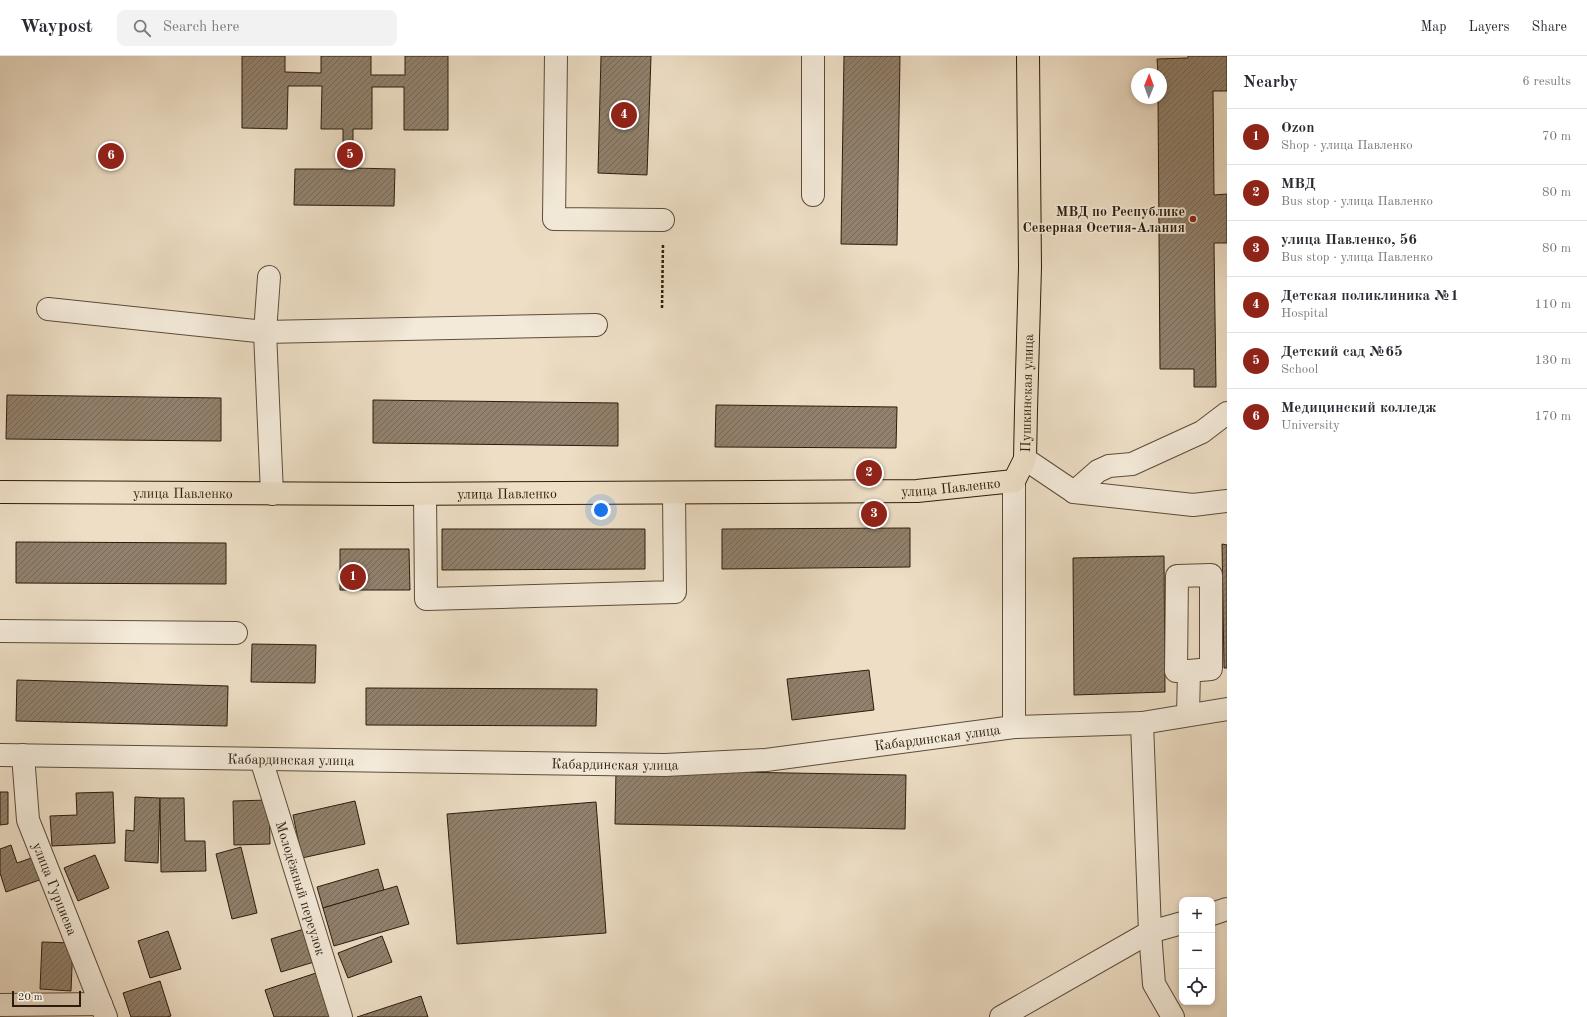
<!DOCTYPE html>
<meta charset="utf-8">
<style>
:root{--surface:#fff;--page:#f2f2f3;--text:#2b2b33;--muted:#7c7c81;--line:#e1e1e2;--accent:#8f2418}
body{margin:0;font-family:"Old Standard TT",serif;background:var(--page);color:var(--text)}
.controls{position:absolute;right:12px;bottom:12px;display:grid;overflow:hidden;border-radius:8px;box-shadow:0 2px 6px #0003}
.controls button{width:36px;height:36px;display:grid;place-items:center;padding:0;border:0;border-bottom:1px solid var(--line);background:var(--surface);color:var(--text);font:20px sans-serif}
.compass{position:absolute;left:1131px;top:12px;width:36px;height:36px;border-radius:50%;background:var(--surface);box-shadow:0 2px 6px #0003;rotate:1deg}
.scale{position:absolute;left:12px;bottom:10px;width:69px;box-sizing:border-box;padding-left:4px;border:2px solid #2d1c0d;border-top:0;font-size:11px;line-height:14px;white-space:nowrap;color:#2d1c0d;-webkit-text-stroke:3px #f3ead9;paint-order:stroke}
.you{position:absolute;left:601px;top:454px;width:14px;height:14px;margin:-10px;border:3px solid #fff;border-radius:50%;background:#1a73e8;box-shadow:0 0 0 6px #1a73e833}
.badge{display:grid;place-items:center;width:26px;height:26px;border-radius:50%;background:var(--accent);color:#fff;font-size:13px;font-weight:700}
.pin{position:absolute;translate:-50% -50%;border:2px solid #fff;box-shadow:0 1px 4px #0006}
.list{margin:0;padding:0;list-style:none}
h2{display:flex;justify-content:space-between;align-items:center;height:52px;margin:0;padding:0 16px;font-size:17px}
h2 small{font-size:13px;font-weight:400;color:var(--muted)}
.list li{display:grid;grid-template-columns:26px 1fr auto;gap:12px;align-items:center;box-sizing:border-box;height:56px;padding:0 16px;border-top:1px solid var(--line)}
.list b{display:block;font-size:15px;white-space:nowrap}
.list p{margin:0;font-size:13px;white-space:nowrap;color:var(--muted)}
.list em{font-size:13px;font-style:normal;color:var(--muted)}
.icon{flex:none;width:22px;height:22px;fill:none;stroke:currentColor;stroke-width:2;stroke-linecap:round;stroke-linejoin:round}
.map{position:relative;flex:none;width:1227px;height:961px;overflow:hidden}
header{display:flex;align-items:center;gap:24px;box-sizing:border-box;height:56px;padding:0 20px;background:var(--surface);border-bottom:1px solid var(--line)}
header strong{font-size:19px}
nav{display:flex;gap:22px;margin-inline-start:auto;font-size:14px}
.search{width:280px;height:36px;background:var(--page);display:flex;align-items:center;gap:10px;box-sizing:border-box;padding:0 14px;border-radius:8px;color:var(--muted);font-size:15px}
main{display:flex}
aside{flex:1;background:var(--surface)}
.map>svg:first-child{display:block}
</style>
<header>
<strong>Waypost</strong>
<div class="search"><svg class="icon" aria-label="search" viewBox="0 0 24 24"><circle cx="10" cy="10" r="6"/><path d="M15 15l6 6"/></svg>Search here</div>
<nav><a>Map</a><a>Layers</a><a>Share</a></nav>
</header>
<main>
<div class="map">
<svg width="1227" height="961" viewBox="0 0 1227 961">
<defs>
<pattern id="building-hatch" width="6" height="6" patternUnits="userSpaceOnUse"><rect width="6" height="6" fill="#91816d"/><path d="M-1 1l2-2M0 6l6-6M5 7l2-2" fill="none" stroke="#776958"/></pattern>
</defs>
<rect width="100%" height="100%" fill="#eddec5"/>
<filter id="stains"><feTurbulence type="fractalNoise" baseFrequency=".005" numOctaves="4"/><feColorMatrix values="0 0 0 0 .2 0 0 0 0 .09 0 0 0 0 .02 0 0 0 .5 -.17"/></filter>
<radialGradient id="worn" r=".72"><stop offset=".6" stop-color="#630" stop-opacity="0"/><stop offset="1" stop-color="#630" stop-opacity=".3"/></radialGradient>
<!-- building -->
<g fill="url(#building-hatch)" stroke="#2d1c0d">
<polygon points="242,0 285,0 285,16 321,17 321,0 371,0 371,19 405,19 405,0 448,0 448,74 404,74 404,31 372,31 372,73 353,73 353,112 395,113 394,150 294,149 295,113 343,113 343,73 321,73 322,30 288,30 287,73 242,72"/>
<polygon points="601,0 651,0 647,119 598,117"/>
<polygon points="844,0 900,0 897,189 841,188"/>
<polygon points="1188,0 1227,0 1227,35 1213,35 1214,139 1227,138 1227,187 1214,187 1216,331 1194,331 1194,313 1160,313 1158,42 1161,42 1161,18 1158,18 1157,3 1188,2"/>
<polygon points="7,339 221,342 221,385 6,383"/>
<polygon points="373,344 618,347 618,390 373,387"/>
<polygon points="716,349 897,351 896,392 715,391"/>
<polygon points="910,472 910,511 722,513 722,473"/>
<polygon points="442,473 645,473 645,513 442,514"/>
<polygon points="16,486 226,487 226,528 16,527"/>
<polygon points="1222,488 1227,489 1227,612 1224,612"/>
<polygon points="340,493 409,493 410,534 340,534"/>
<polygon points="1164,500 1165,636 1074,639 1073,502"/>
<polygon points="252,588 316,589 315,627 251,626"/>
<polygon points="869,614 874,654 792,664 787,623"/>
<polygon points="17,624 228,630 227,670 16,665"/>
<polygon points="366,632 597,633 596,670 366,669"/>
<polygon points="616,714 906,719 905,773 615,768"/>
<polygon points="0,736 8,736 8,768 0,769"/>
<polygon points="113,736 115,787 52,790 50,760 77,759 76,737"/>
<polygon points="135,741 160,742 158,807 125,805 126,774 134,775"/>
<polygon points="160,742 184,742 185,785 205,785 206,815 161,816"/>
<polygon points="269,744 270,788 234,789 233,745"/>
<polygon points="355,745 365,788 302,802 293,759"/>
<polygon points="596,746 606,877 457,888 447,758"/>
<polygon points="11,789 17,807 37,800 45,822 6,836 0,817 0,793"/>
<polygon points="241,791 257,857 232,863 216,798"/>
<polygon points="95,799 109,832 78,845 64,812"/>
<polygon points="378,813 384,834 323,852 317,831"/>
<polygon points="397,830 409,868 334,890 323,852"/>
<polygon points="304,873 314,906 281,916 271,883"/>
<polygon points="168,875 181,913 150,922 138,885"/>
<polygon points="382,880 392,906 348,922 338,897"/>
<polygon points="42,886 73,887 71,935 40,933"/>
<polygon points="319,916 333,961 274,961 265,934"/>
<polygon points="160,925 171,960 167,961 131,961 123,937"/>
<polygon points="421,940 428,961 357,961"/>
</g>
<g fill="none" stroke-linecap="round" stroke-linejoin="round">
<!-- minor casing -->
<g stroke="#5d4c3b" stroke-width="24">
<g id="minor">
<polyline points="556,0 554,163 663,164"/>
<polyline points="813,139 813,0"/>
<polyline points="269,221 265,276 272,438"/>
<polyline points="48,253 265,276 596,269"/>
<polyline points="1025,403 1074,436 1193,449 1227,445"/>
<polyline points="1074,436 1098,415 1109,410 1132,408 1202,376 1227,357"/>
<polyline points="425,438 426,543 675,536 674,438"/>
<polyline points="0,575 236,577"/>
<polyline points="1188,659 1189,615 1176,615 1177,520 1211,519 1211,613 1189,615"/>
<polyline points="1142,667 1150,876 1154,928 1173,961"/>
<polyline points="1014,671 1014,425"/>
<path id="s1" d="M0,699l665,10 101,-5 248,-33 128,-4 85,-14"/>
<path id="s2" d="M23,699l5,65 78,197"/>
<path id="s3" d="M261,703l80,258"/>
<polyline points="1212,858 1227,853"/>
<polyline points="0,949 101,948"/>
<polyline points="1001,961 1150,876 1182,867"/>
</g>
</g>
<!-- major casing -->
<g stroke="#2d1c0d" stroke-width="24">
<g id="major">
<path id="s4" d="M0,436l394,2 523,-3 97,-10 11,-22 1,-49 4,-143 -2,-211"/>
</g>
</g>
<!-- path -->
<polyline stroke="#2d1c0d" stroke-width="2.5" stroke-dasharray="3 2" stroke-linecap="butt" points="662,252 663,187"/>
<!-- minor -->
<use href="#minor" stroke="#f3ead9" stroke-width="22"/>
<!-- major -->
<use href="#major" stroke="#eddec5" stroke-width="22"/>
</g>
<!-- markers -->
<circle fill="#8f2418" stroke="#f3ead9" stroke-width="1.5" cx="1193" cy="163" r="4"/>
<g text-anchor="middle" stroke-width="3.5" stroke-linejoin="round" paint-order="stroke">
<!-- poi labels -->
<g font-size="14" font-weight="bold" fill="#2d1c0d" stroke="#f3ead9" text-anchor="end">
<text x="1185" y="160">МВД по Республике<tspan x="1185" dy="16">Северная Осетия-Алания</tspan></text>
</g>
<!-- street labels -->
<g font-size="14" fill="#2d1c0d" stroke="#f3ead9">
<text dy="5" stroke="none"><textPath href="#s4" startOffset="1105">Пушкинская улица</textPath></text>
<text dy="5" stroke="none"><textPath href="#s4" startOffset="951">улица Павленко</textPath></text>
<text dy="5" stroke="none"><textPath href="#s4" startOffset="183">улица Павленко</textPath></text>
<text dy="5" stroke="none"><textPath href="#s4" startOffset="507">улица Павленко</textPath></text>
<text dy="5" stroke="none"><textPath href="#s1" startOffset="939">Кабардинская улица</textPath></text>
<text dy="5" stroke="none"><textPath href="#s1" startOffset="291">Кабардинская улица</textPath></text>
<text dy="5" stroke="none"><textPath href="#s1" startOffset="615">Кабардинская улица</textPath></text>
<text dy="5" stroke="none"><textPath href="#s2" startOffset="139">улица Гурциева</textPath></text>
<text dy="5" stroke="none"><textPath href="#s3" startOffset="135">Молодёжный переулок</textPath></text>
</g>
</g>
<rect width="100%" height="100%" filter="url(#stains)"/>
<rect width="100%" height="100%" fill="url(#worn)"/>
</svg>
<div class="controls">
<button>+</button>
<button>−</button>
<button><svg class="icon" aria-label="locate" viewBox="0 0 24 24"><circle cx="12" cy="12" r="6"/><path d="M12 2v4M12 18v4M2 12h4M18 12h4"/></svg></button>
</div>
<svg class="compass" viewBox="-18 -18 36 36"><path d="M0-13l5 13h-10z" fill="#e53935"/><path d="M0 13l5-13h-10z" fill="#7c7c81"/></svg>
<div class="scale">20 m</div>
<div class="you"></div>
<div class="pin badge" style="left:353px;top:521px">1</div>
<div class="pin badge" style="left:869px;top:417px">2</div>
<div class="pin badge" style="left:874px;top:458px">3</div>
<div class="pin badge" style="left:624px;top:59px">4</div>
<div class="pin badge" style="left:350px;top:99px">5</div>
<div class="pin badge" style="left:111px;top:100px">6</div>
</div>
<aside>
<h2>Nearby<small>6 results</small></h2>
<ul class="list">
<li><span class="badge">1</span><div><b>Ozon</b><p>Shop · улица Павленко</p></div><em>70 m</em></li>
<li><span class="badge">2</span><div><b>МВД</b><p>Bus stop · улица Павленко</p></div><em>80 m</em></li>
<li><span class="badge">3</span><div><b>улица Павленко, 56</b><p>Bus stop · улица Павленко</p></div><em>80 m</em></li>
<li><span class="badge">4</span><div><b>Детская поликлиника №1</b><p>Hospital</p></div><em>110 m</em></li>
<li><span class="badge">5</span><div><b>Детский сад №65</b><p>School</p></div><em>130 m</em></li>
<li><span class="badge">6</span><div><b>Медицинский колледж</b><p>University</p></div><em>170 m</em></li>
</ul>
</aside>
</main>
